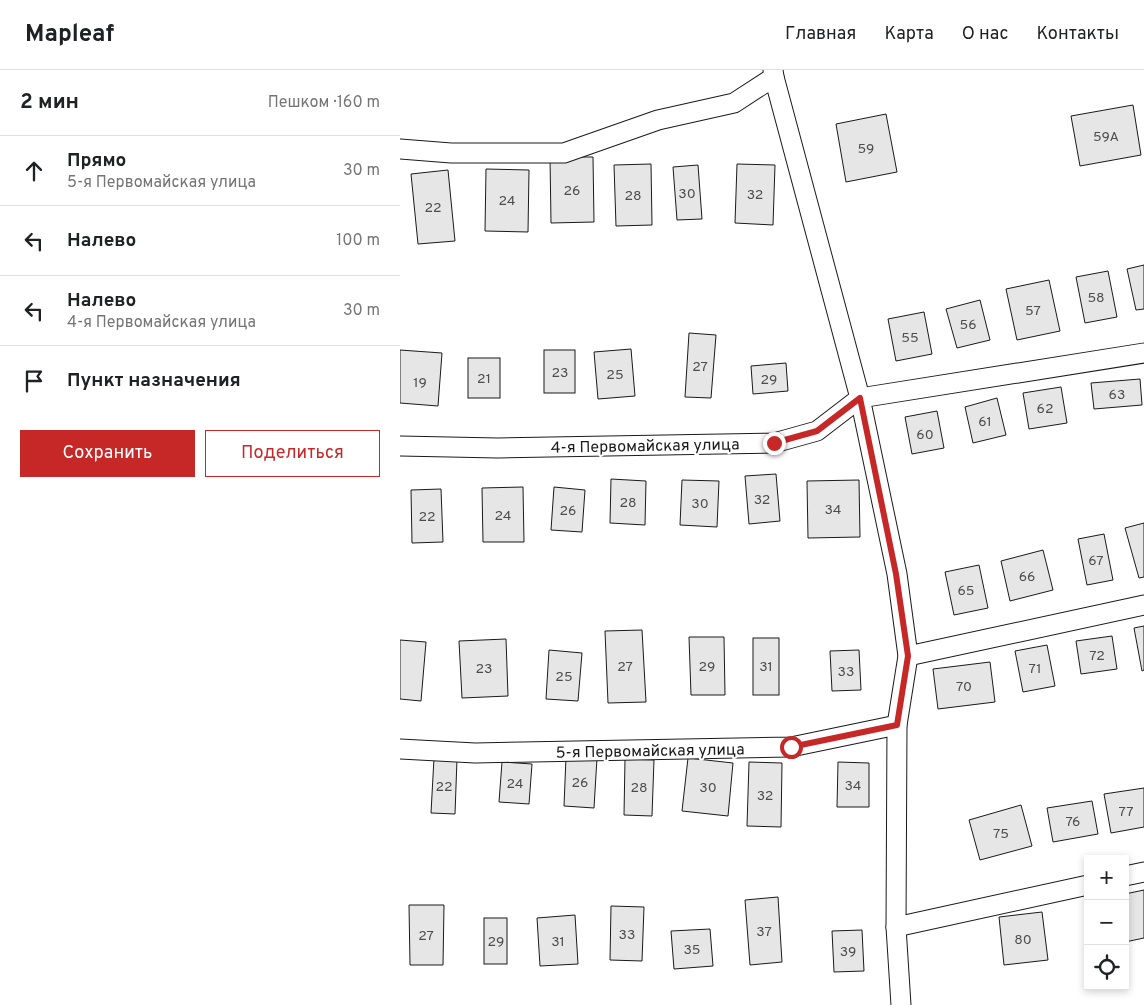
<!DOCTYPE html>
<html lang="ru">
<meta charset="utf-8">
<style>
:root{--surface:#fff;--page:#f6f6f6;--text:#202124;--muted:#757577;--line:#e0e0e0;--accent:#c62828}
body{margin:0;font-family:Overpass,sans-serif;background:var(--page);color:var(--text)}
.controls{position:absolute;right:15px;bottom:15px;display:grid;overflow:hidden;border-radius:0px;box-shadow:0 2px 8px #0003}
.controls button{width:45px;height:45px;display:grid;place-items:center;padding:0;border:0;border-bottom:1px solid var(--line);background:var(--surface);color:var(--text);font:25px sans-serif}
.stop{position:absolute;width:15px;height:15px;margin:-11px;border:4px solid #c62828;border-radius:50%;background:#fff}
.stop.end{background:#c62828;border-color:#fff;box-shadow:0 1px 5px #0008}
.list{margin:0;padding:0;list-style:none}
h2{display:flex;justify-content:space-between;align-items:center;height:65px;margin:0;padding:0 20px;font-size:21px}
h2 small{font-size:16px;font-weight:400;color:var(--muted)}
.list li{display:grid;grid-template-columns:32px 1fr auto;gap:15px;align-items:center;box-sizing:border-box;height:70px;padding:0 20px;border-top:1px solid var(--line)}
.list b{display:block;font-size:19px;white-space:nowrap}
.list p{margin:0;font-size:16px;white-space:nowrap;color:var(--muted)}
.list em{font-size:16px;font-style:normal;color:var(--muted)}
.actions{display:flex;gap:10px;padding:15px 20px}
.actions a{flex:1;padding:11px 0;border:1px solid var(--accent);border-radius:0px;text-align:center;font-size:18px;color:var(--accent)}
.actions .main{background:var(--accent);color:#fff}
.icon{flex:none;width:28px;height:28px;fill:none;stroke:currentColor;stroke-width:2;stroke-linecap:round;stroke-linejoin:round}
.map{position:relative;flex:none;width:744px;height:935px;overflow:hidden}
header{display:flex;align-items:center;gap:30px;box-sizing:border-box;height:70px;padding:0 25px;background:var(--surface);border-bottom:1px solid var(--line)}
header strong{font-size:24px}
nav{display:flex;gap:28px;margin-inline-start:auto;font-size:18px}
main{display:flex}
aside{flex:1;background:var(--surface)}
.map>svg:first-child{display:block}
</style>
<header>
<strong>Mapleaf</strong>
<nav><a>Главная</a><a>Карта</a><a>О нас</a><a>Контакты</a></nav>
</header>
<main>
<aside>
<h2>2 мин<small>Пешком · 160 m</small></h2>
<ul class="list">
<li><svg class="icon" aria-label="ahead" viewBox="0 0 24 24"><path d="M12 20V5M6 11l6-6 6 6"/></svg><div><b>Прямо</b><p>5-я Первомайская улица</p></div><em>30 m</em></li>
<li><svg class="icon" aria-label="left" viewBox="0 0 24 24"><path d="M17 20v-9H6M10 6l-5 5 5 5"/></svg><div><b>Налево</b></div><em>100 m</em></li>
<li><svg class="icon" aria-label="left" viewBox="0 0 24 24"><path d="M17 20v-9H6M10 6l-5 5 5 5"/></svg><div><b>Налево</b><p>4-я Первомайская улица</p></div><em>30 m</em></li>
<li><svg class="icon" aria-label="arrive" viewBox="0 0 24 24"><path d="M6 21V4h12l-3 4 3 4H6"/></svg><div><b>Пункт назначения</b></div></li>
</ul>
<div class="actions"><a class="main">Сохранить</a><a>Поделиться</a></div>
</aside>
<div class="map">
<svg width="744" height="935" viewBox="0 0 744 935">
<rect width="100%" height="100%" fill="#fff"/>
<!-- building -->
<g fill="#e6e6e6" stroke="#1a1a1a">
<polygon points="733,35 741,85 680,96 671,46"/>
<polygon points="486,44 497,102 446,112 436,54"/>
<polygon points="150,87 193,87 194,152 151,153"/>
<polygon points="251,94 252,155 216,156 214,95"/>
<polygon points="337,94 375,95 373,155 335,153"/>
<polygon points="298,95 302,149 277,150 273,97"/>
<polygon points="86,99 129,100 128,162 85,161"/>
<polygon points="48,100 55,171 18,174 11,104"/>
<polygon points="744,195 744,239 736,240 727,199"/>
<polygon points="708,201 717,247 685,253 676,207"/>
<polygon points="649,210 660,261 617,270 606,219"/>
<polygon points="580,230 590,270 557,278 546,239"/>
<polygon points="524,242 532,284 496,291 488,249"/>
<polygon points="289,263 316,265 311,328 285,327"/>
<polygon points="231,279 235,326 198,329 194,282"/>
<polygon points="0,280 42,283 38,336 0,333"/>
<rect x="144" y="280" width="31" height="43"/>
<rect x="68" y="288" width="32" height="40"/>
<polygon points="386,293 388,321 353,324 351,296"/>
<polygon points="740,309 742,335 694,339 691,313"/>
<polygon points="661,317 667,353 629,359 623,323"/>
<polygon points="597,328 606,365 573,373 565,337"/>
<polygon points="537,341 544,378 512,384 505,347"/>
<polygon points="376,404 380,451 349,454 345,406"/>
<polygon points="211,409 246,411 245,455 210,453"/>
<polygon points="282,410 319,411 317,457 280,455"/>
<polygon points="459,410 460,467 408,468 407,411"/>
<polygon points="123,417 124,472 83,472 82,418"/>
<polygon points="154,417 185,420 182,462 151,460"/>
<polygon points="41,419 43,472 12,473 11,420"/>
<polygon points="744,453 744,507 739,508 725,458"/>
<polygon points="704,464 713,510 687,515 678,469"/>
<polygon points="643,480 653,520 610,531 601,491"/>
<polygon points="579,495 588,538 554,545 545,502"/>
<polygon points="744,556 744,600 742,601 734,558"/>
<polygon points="242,560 246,632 208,633 205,561"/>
<polygon points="712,566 717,599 681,604 676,571"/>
<polygon points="289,567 324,567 325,625 291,625"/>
<rect x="353" y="568" width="26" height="57"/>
<polygon points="106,569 108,626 62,628 59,571"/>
<polygon points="0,570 26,572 21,631 0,629"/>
<polygon points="647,575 655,616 623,622 615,581"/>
<polygon points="149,580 182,583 178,631 146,629"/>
<polygon points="459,580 461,620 432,621 430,581"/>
<polygon points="590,592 595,632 538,639 533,599"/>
<polygon points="166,687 197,688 194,738 164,736"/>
<polygon points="34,688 57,689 55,744 31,743"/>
<polygon points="288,688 333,693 328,746 282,741"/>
<polygon points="225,689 254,690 252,746 224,745"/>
<polygon points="102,692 132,694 129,734 99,732"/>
<polygon points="349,692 382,693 381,757 347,756"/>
<polygon points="438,692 469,693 469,737 437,737"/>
<polygon points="744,718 744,757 711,763 704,724"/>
<polygon points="692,731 698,764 653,772 647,738"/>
<polygon points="621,735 632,776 580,790 569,750"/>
<polygon points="744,820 744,868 725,872 725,824"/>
<polygon points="378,827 382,892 350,895 345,830"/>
<polygon points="9,835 44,835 43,895 10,895"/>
<polygon points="211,836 244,837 242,891 210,890"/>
<polygon points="642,842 648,890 604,895 599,847"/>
<polygon points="175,845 178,894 140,896 137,848"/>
<rect x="84" y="848" width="23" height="46"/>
<polygon points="310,859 313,896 274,899 271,861"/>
<polygon points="462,860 464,901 434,902 432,861"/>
</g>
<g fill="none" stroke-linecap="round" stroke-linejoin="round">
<!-- street casing -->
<g stroke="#1a1a1a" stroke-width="21">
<g id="street">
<polyline points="373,0 374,7 460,328 497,504 508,586 497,655 496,857 501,935"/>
<polyline points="0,79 51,83 164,83 258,50 334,33 374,7"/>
<polyline points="0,376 98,378 374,373 417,361 460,328 744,283"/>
<polyline points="508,586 744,535"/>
<polyline points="0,679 75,683 391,677 497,655"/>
<polyline points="725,806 744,802"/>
<polyline points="496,857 688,815"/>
</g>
</g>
<!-- street -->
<use href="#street" stroke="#fff" stroke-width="19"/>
</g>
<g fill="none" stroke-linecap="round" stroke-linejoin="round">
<!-- route -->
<polyline stroke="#c62828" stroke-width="6" points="374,373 417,361 460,328 496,504 508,586 497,655 391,677"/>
</g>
<g text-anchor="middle" stroke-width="4" stroke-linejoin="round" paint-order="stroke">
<!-- number labels -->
<g font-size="14" fill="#4d4d4d">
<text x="706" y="71">59А</text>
<text x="466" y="83">59</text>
<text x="172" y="125">26</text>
<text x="287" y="128">30</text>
<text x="355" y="129">32</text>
<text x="233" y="130">28</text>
<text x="107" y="135">24</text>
<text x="33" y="142">22</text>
<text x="696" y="232">58</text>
<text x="633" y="245">57</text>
<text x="568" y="259">56</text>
<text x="510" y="272">55</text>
<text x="300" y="301">27</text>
<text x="160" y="307">23</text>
<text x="215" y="309">25</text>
<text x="84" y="313">21</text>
<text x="369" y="314">29</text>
<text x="20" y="317">19</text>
<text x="717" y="329">63</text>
<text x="645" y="343">62</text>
<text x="585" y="356">61</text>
<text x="525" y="369">60</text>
<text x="362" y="434">32</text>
<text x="228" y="437">28</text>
<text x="300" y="438">30</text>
<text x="433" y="444">34</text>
<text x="168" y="445">26</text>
<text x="103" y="450">24</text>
<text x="27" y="451">22</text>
<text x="696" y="495">67</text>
<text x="627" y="511">66</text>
<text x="566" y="525">65</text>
<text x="697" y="590">72</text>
<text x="225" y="601">27</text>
<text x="307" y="601">29</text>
<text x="366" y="601">31</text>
<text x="84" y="603">23</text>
<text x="635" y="603">71</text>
<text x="446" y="606">33</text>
<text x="164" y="611">25</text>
<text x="564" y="621">70</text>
<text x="180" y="717">26</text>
<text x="115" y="718">24</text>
<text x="453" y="720">34</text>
<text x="44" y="721">22</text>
<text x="239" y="722">28</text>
<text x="308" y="722">30</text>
<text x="365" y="730">32</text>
<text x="726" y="746">77</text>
<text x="673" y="756">76</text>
<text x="601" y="768">75</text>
<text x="364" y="866">37</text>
<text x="227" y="869">33</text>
<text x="26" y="870">27</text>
<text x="623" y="874">80</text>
<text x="96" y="876">29</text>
<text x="158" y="876">31</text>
<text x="292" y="884">35</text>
<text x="448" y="886">39</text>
</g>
<!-- street labels -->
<g font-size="16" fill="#1a1a1a" stroke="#fff">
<text transform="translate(245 375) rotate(-1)" y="6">4-я Первомайская улица</text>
<text transform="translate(250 680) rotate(-1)" y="6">5-я Первомайская улица</text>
</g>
</g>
</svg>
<div class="controls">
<button>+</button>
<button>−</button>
<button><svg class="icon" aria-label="locate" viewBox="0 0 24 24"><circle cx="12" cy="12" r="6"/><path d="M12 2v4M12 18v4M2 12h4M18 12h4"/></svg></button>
</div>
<div class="stop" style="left:391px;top:677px"></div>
<div class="stop end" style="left:374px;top:373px"></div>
</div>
</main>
